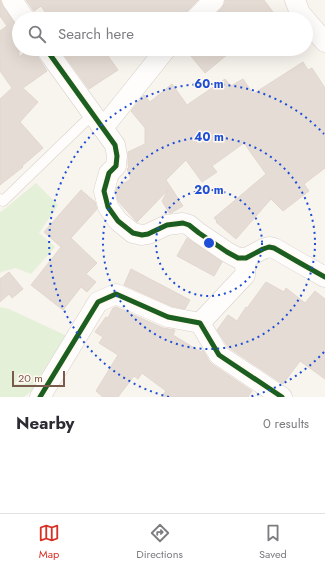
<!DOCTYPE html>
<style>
:root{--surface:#fff;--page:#f7f7f7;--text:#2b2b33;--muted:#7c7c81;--line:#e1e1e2;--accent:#d93025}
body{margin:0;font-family:Jost,sans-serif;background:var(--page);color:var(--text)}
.scale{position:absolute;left:12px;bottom:10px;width:53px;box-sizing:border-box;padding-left:4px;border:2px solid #7a5a4b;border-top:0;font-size:11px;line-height:14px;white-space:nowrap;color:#7a5a4b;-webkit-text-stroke:3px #fff9f0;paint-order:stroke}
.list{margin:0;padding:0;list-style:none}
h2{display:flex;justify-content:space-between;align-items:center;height:52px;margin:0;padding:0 16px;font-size:17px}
h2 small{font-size:13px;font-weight:400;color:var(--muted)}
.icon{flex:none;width:22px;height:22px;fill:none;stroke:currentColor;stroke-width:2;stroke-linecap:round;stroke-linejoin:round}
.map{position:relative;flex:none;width:325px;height:397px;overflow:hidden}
.search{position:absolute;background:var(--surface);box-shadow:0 4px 16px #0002;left:12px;right:12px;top:12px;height:44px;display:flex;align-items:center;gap:10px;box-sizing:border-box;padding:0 14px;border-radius:22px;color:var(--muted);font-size:15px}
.sheet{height:116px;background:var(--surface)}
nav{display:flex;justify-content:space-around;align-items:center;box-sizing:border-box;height:56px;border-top:1px solid var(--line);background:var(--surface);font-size:11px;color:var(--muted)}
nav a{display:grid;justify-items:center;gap:2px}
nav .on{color:var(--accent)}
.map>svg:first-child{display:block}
</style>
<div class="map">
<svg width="325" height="397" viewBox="0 0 325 397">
<rect width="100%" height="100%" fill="#f8f4ee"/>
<!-- green -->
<g fill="#e5f0d8">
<polygon points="36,183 58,205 39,233 55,247 31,274 16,268 1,272 0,274 0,211 1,212"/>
<polygon points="0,307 9,309 67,336 37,386 24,397 0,397"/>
</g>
<!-- building -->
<g fill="#e5dcd5" stroke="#e2d7cf">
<polygon points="0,0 3,6 16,25 19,29 19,57 30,49 35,49 37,56 47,71 23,88 38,102 20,122 43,148 22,166 23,167 0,185 0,99 12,88 0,71 0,31 7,26 0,16"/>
<polygon points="26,0 198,0 187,11 184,16 184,19 50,19 41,6 34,11"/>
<polygon points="225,0 264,0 278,19 211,19 222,8 225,3"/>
<polygon points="60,49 103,49 118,70 89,89"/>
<polygon points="200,49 234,49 205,73 191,56"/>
<polygon points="303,62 308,70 312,68 325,88 325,168 304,184 309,191 283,211 271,199 236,239 216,222 217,221 214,218 266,174 244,143 212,166 217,172 202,182 186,160 166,180 183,206 171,213 169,213 162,201 168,190 137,222 118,201 116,191 117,187 131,179 127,169 129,167 128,164 128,152 145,144 145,128 131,111 144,95 150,102 172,84 187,105 225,79 231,86 243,79 253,94"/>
<polygon points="81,190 95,202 97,209 71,238 97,263 86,274 96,282 87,292 81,287 63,310 31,285 61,247 44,232"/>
<polygon points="187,238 222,262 214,276 177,256"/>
<polygon points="131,269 190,300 185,309 171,306 124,285"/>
<polygon points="9,272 23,289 12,298 9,294 0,302 0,279"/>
<polygon points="266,282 284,292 286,288 305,303 315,291 325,299 325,379 300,361 283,384 228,347 217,330 228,315 237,321 246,307 247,308"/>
<polygon points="116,307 163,328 175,330 173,335 201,352 203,350 209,361 213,365 252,391 248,397 161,397 166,391 142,373 138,379 134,376 118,397 103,397 96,391 118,355 99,343 103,337 95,332 106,317 108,318 113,308"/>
</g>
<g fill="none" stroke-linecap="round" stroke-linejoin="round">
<!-- lane casing -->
<g stroke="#d8d0ca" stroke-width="11">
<polyline id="lane" points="0,199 3,201 93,114"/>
</g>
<!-- street casing -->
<g stroke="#d8d0ca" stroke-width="21">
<g id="street">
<polyline points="12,0 25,19"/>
<polyline points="295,0 300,13 305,19"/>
<polyline points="195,19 214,0"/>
<polyline points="306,20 325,42"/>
<polyline points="46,49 115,145 117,156 116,166 109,173 104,191 108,207 118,221 133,233 142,235 148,234 167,225 183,223 189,225 199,233 227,252 238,258 246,258 263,249 269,247 274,248 300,263 325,277"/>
<polyline points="103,128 166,49"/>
<polyline points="200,323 245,275 246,258"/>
<polyline points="40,397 98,302 116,294 168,317 200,323 219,355 282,397"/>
</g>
</g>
<!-- lane -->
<use href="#lane" stroke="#fefdfc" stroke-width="10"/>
<!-- street -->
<use href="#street" stroke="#fefdfc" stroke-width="20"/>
<!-- cycleway casing -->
<g stroke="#fff9f0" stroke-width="8">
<g id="cycleway">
<polyline points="46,49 115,145 117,156 116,166 109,173 104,191 108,207 118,221 133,233 142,235 148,234 167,225 183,223 189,225 199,233 227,252 238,258 246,258 263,249 269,247 274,248 300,263 325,277"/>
<polyline points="40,397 98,302 116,294 168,317 200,323 219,355 282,397"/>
</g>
</g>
<!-- cycleway -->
<use href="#cycleway" stroke="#1b5e20" stroke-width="5"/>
</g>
<!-- distance rings -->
<g fill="none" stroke="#1d4ed8" stroke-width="2" stroke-dasharray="2 4">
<circle cx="209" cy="243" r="53"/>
<circle cx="209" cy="243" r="106"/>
<path d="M324 352A159 159 0 0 1 249 397M169 397A159 159 0 1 1 324 134"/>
</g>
<circle cx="209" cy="243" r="6" fill="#1d4ed8" stroke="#fff9f0" stroke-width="2"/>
<g font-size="12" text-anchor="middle" font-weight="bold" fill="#1d4ed8" stroke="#fff9f0" stroke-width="3" stroke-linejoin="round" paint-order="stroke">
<text x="209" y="88">60 m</text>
<text x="209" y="141">40 m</text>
<text x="209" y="194">20 m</text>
</g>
</svg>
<div class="scale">20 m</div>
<div class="search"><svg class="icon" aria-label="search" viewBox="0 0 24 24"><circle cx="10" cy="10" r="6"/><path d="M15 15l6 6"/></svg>Search here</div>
</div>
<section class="sheet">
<h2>Nearby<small>0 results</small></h2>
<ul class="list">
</ul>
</section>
<nav>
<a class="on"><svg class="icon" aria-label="map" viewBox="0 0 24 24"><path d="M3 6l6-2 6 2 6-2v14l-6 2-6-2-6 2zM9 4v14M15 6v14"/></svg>Map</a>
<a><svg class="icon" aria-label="directions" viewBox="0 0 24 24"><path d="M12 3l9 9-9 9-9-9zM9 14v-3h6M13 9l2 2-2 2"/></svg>Directions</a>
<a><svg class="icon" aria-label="saved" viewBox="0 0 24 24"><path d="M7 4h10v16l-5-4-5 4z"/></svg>Saved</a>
</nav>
